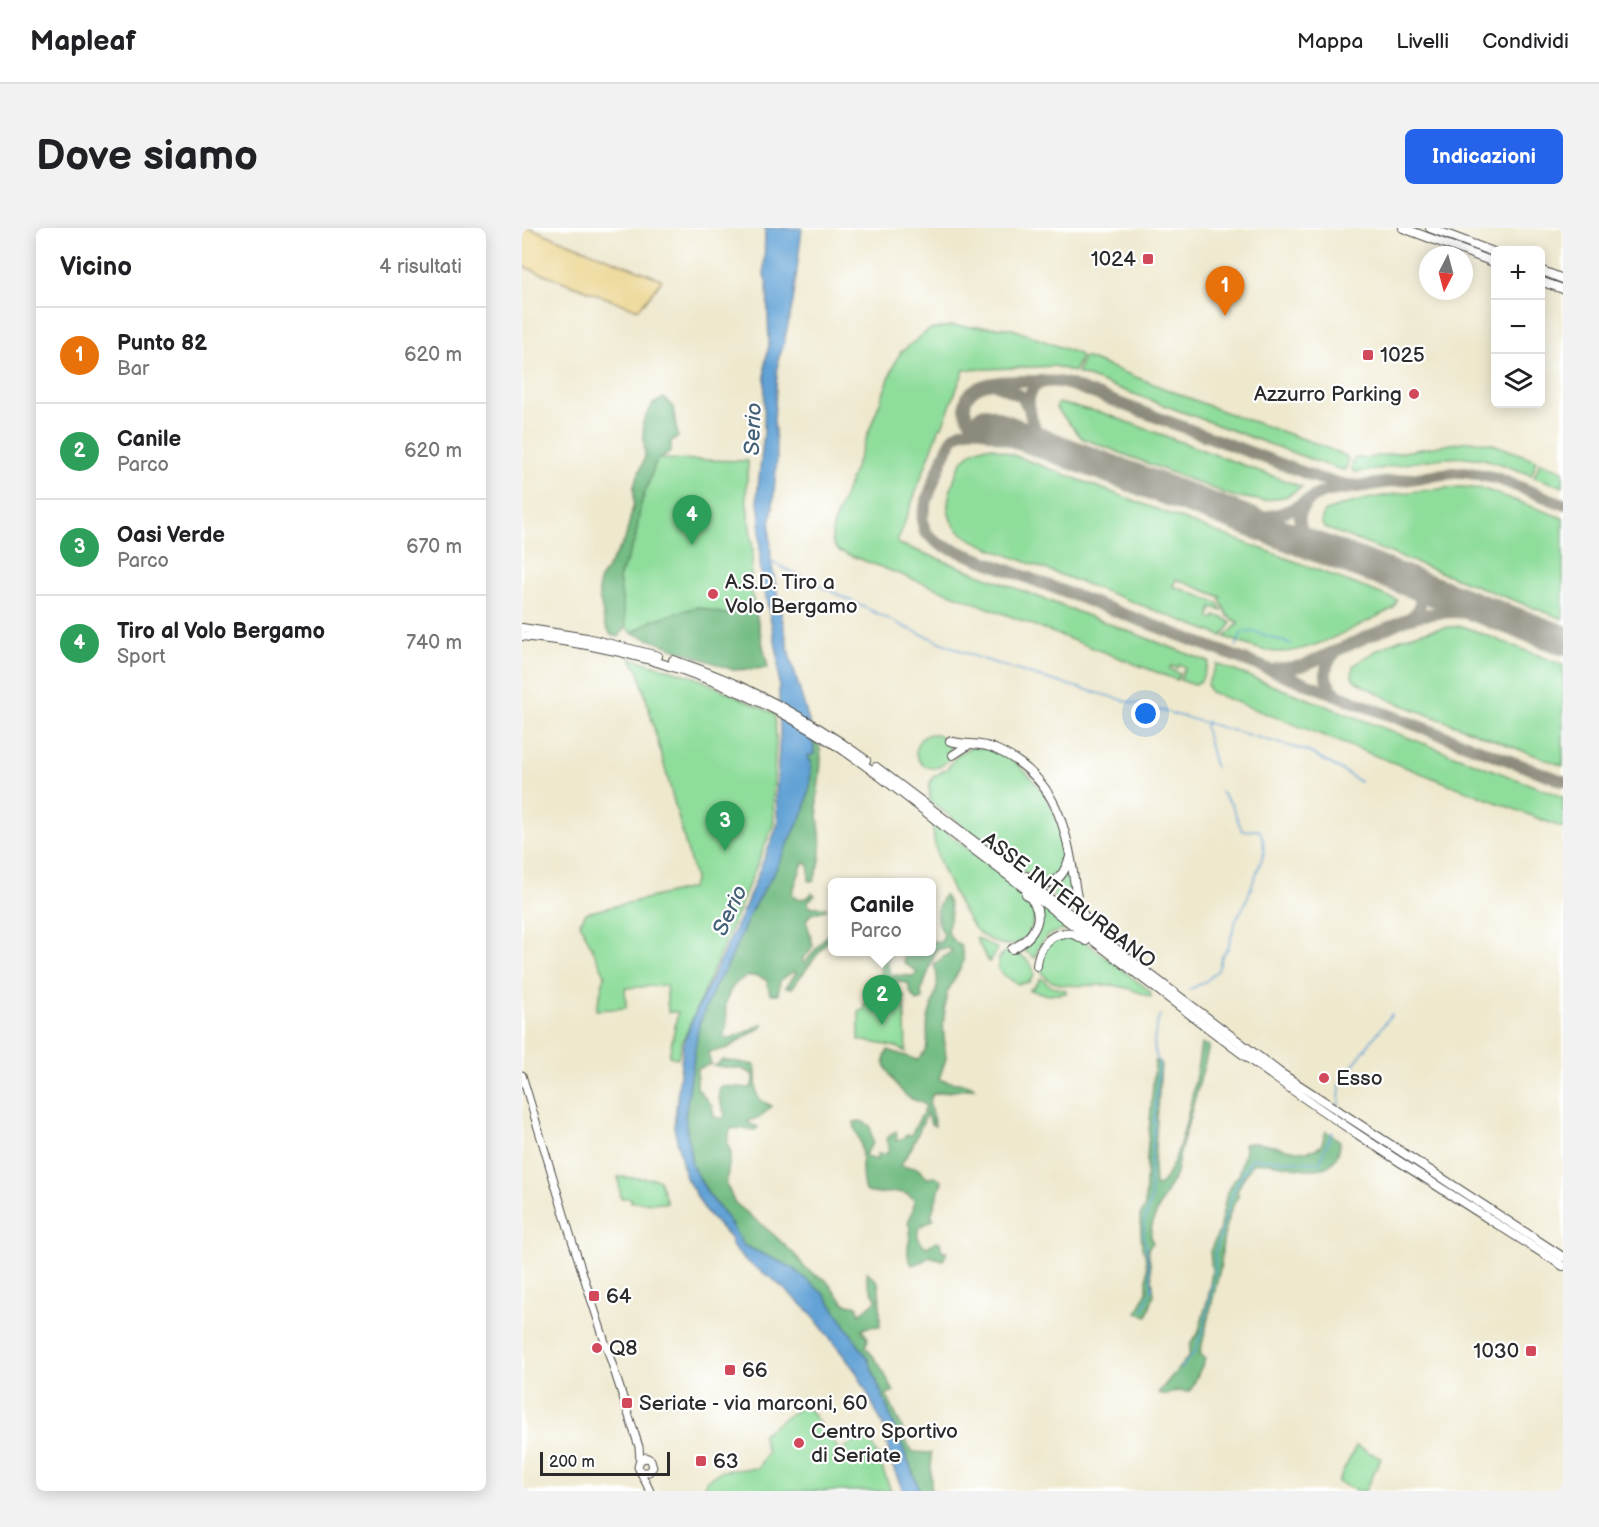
<!DOCTYPE html>
<html lang="it">
<meta charset="utf-8">
<style>
:root{--surface:#fff;--page:#f2f2f2;--text:#202124;--muted:#757577;--line:#e0e0e0;--accent:#2563eb}
body{margin:0;font-family:"Balsamiq Sans",sans-serif;background:var(--page);color:var(--text)}
.controls{position:absolute;right:18px;top:18px;display:grid;overflow:hidden;border-radius:9px;box-shadow:0 3px 15px #0003}
.controls button{width:54px;height:54px;display:grid;place-items:center;padding:0;border:0;border-bottom:2px solid var(--line);background:var(--surface);color:var(--text);font:30px sans-serif}
.compass{position:absolute;left:897px;top:18px;width:54px;height:54px;border-radius:50%;background:var(--surface);box-shadow:0 3px 15px #0003;rotate:186deg}
.scale{position:absolute;left:18px;bottom:15px;width:130px;box-sizing:border-box;padding-left:6px;border:3px solid #2b2b2b;border-top:0;font-size:16px;line-height:21px;white-space:nowrap;color:#2b2b2b;-webkit-text-stroke:4px #fff;paint-order:stroke}
.you{position:absolute;left:624px;top:486px;width:21px;height:21px;margin:-15px;border:4px solid #fff;border-radius:50%;background:#1a73e8;box-shadow:0 0 0 9px #1a73e833}
.badge{display:grid;place-items:center;width:39px;height:39px;border-radius:50%;background:var(--accent);color:#fff;font-size:20px;font-weight:700}
.pin{position:absolute;translate:-50% -50px;filter:drop-shadow(0 2px 3px #0008)}
.pin::after{content:'';position:absolute;top:32px;width:21px;height:18px;background:inherit;clip-path:polygon(0 0,100% 0,50% 100%)}
.popup{position:absolute;left:306px;top:650px;width:108px;height:78px;box-sizing:border-box;display:grid;place-content:center;border-radius:9px;background:var(--surface);filter:drop-shadow(0 2px 4px #0005);font-size:20px;white-space:nowrap;color:var(--muted)}
.popup b{font-size:22px;color:var(--text)}
.popup::after{content:'';position:absolute;left:50%;top:100%;margin-left:-12px;border:12px solid transparent;border-top-color:var(--surface)}
.list{margin:0;padding:0;list-style:none}
h2{display:flex;justify-content:space-between;align-items:center;height:78px;margin:0;padding:0 24px;font-size:26px}
h2 small{font-size:20px;font-weight:400;color:var(--muted)}
.list li{display:grid;grid-template-columns:39px 1fr auto;gap:18px;align-items:center;box-sizing:border-box;height:96px;padding:0 24px;border-top:2px solid var(--line)}
.list b{display:block;font-size:22px;white-space:nowrap}
.list p{margin:0;font-size:20px;white-space:nowrap;color:var(--muted)}
.list em{font-size:20px;font-style:normal;color:var(--muted)}
.icon{flex:none;width:33px;height:33px;fill:none;stroke:currentColor;stroke-width:2;stroke-linecap:round;stroke-linejoin:round}
.map{position:relative;flex:none;width:1041px;height:1263px;overflow:hidden;border-radius:9px}
header{display:flex;align-items:center;gap:36px;box-sizing:border-box;height:84px;padding:0 30px;background:var(--surface);border-bottom:2px solid var(--line)}
header strong{font-size:28px}
nav{display:flex;gap:33px;margin-inline-start:auto;font-size:21px}
.intro{display:flex;align-items:center;justify-content:space-between;box-sizing:border-box;height:144px;padding:0 36px}
h1{margin:0;font-size:42px}
.button{padding:15px 27px;border-radius:9px;background:var(--accent);color:#fff;font-size:21px;font-weight:700}
main{display:flex;gap:36px;padding:0 36px}
aside{flex:1;background:var(--surface);border-radius:9px;box-shadow:0 3px 15px #0003}
.map>svg:first-child{display:block}
</style>
<header>
<strong>Mapleaf</strong>
<nav><a>Mappa</a><a>Livelli</a><a>Condividi</a></nav>
</header>
<div class="intro"><h1>Dove siamo</h1><a class="button">Indicazioni</a></div>
<main>
<aside>
<h2>Vicino<small>4 risultati</small></h2>
<ul class="list">
<li><span class="badge" style="background:#e8710a">1</span><div><b>Punto 82</b><p>Bar</p></div><em>620 m</em></li>
<li><span class="badge" style="background:#2e9e5b">2</span><div><b>Canile</b><p>Parco</p></div><em>620 m</em></li>
<li><span class="badge" style="background:#2e9e5b">3</span><div><b>Oasi Verde</b><p>Parco</p></div><em>670 m</em></li>
<li><span class="badge" style="background:#2e9e5b">4</span><div><b>Tiro al Volo Bergamo</b><p>Sport</p></div><em>740 m</em></li>
</ul>
</aside>
<div class="map">
<svg width="1041" height="1263" viewBox="0 0 1041 1263">
<rect width="100%" height="100%" fill="#fff"/>
<filter id="ink" filterUnits="userSpaceOnUse"><feTurbulence type="fractalNoise" baseFrequency=".0167" numOctaves="2"/><feDisplacementMap in="SourceGraphic" scale="12" xChannelSelector="R" yChannelSelector="G"/><feConvolveMatrix kernelMatrix="1 2 1 2 8 2 1 2 1" color-interpolation-filters="sRGB"/></filter>
<filter id="wash" filterUnits="userSpaceOnUse"><feTurbulence type="fractalNoise" baseFrequency=".008" numOctaves="4" result="noise"/><feDisplacementMap in="SourceGraphic" scale="24" xChannelSelector="R" yChannelSelector="G"/><feGaussianBlur stdDeviation="1.35" result="paint"/><feColorMatrix in="noise" values="0 0 0 0 0 0 0 0 0 0 0 0 0 0 0 0 0 1.4 0 .05"/><feComposite in="paint" operator="in"/></filter>
<g filter="url(#wash)">
<rect width="100%" height="100%" fill="#eee8cd"/>
<!-- green -->
<g fill="#8fdd9b" stroke="#5d8463" stroke-width="1.5">
<path d="M427,98l61,2 69,26 2,3 -7,15 -19,-6 -91,4 -22,57h-2l-43,116 312,119 -8,19 -7,4 -14,-5 5,-13 -6,-2 -2,3 -6,-2 -1,3 10,5 -3,6 -338,-129c-10,-8 -7,-17 -5,-28l62,-163 5,-8 28,-22z"/>
<polygon points="563,129 700,183 793,215 824,228 826,232 824,241 821,242 804,237 555,145 561,130"/>
<polygon points="536,175 581,185 780,259 765,268 743,273 710,268 560,210 534,180"/>
<path d="M947,213l21,2 46,17 -4,14 -1,1c-18,-6 -36,-15 -54,-17 -35,-4 -82,9 -117,14h-6l-2,-3 1,-9 4,-2h10z"/>
<path d="M462,219h8l405,153 -3,8c-29,14 -83,45 -114,44 -19,0 -37,-9 -55,-15l14,-14 -11,-7 -8,-16 1,-3 -45,-18 -3,7 45,17 4,8 -10,-4 -3,10 5,2 1,-3 9,2 7,5 -1,3 -8,10c-62,-24 -123,-47 -185,-70 -20,-8 -65,-22 -79,-36 -14,-14 -11,-31 -5,-47 5,-18 12,-31 31,-36z"/>
<polygon points="135,231 226,233 224,269 231,322 228,360 232,376 206,387 176,379 131,392 110,405 104,399 97,350 113,312 119,273"/>
<polygon points="1018,234 1041,243 1041,259 1012,249"/>
<path d="M938,259l24,2 79,29v101l-238,-91 -4,-6 3,-10c37,-16 96,-22 136,-25z"/>
<path d="M940,398l101,39v101l-171,-65 -37,-20 -3,-5 1,-10c33,-25 68,-38 109,-40z"/>
<polygon points="108,430 173,449 253,486 254,512 251,570 252,595 211,696 159,817 156,830 147,828 156,784 146,784 144,757 103,760 104,780 74,782 83,747 58,695 64,685 169,660 173,651 117,444"/>
<polygon points="695,436 1041,569 1041,600 688,464 685,456"/>
<circle cx="411" cy="523" r="17"/>
<path d="M449,519c7,1 16,1 23,3 22,8 45,34 56,54 16,26 33,88 -20,72l-100,-75 -1,-16 4,-8 15,-9 9,-13z"/>
<path d="M410,593c22,17 43,34 65,51 10,8 25,16 32,27 11,16 2,44 -20,46 -9,0 -18,-4 -26,-9 -15,-9 -39,-61 -45,-79 -4,-12 -5,-24 -6,-36z"/>
<polygon points="549,639 558,688 516,657 525,656"/>
<path d="M516,673l39,29c-5,2 -9,1 -15,1 -16,0 -23,13 -27,27l-16,-11 16,-16v-29z"/>
<path d="M539,707l19,3 70,53 1,6c-15,-6 -29,-12 -45,-12 -18,-1 -68,9 -66,-24 0,-5 4,-12 6,-17z"/>
<polygon points="455,710 476,721 467,734 454,711"/>
<path d="M487,723c12,3 25,11 25,24l-5,7 -11,2 -15,-9 -5,-6c-1,-9 2,-16 11,-18z"/>
<polygon points="519,750 530,759 544,762 544,765 526,767 507,762 512,759"/>
<polygon points="364,761 364,766 382,767 384,824 375,819 337,812 337,783 342,782 343,766"/>
<polygon points="96,949 137,951 145,975 109,974 109,970 99,970"/>
<polygon points="283,1176 318,1223 346,1204 369,1263 185,1263 183,1260 184,1253 199,1243 236,1240 245,1225 240,1206"/>
<polygon points="834,1218 859,1230 843,1263 835,1263 816,1254"/>
</g>
<!-- forest -->
<g fill="#73bc83" stroke="#4f7457" stroke-width="1.5">
<polygon points="142,170 151,179 156,209 149,213 149,224 135,231 119,276 113,312 97,350 104,399 97,409 89,407 83,396 77,368 77,353 103,312 112,275 112,258 123,229 121,194 131,176"/>
<polygon points="232,376 246,440 211,442 110,405 131,392 157,384 176,379 206,387"/>
<path d="M291,507c15,12 4,50 4,67 1,31 10,47 -3,78l-5,1v-15l-4,-4 -3,3 -10,29 4,5 11,-1 5,-5 3,2 -7,6 1,6h17v3l-15,4 -5,6 7,25 -4,7 -7,7 2,5 28,-35v6l-40,53 -6,-1 10,-14 -2,-2 -14,9 -2,14h-8l-3,-13c-16,-12 -35,-1 -40,18 -5,15 5,19 -4,36l4,4c14,-2 23,-11 36,-15v2l-37,23 -18,3 3,12 -14,5v19l15,18 2,11 9,2 2,-4c-3,-10 -10,-20 -4,-29l30,2 3,-9 -1,-5 -11,-5 -28,-3 9,-6 32,5c2,8 0,28 3,32 3,4 10,7 14,9l-12,11 -12,4 2,3 8,3 -3,3 -22,-2 -3,2 -3,13 4,10 -5,30 8,19 40,33 23,22 7,10 11,8 10,4 19,24 13,3 3,8 17,-14c-5,-10 -12,-16 -10,-28l11,10 2,18v26l-13,1 -5,3 6,8 -2,9 13,17 15,28 -8,2 16,34 5,15 6,9 18,1v38h-11l-52,-132 -77,-92 -48,-21 -15,-27 -19,-24 -17,-29 -7,-49 14,-93 16,-38 15,-25 22,-52 22,-36 31,-64 5,-24 1,-22 -3,-7 6,-2z"/>
<path d="M422,667c9,10 8,22 3,35l5,9 9,7 3,15 -17,32 -4,32 3,34 -7,20c11,6 27,2 36,9l-42,6 -4,8 6,24 -4,-2 -4,-11 -15,34 -12,19 17,2 10,10 9,-1 6,4 -11,35 3,3 -15,8c-3,9 -1,15 8,20l9,-6 4,1 2,9h5l-4,9 -14,-4 -6,5 -11,4c-11,-19 4,-24 -4,-43l5,-11 1,-11c-13,-16 -33,-1 -49,-9 -5,-15 -2,-29 -4,-45 -1,-9 -7,-15 -7,-24l7,-1 9,5 3,17 -8,11 2,3 10,3v-6h10l2,-6 -3,-9 10,-8 1,4 -1,5 2,1 9,-6h4l15,-28c-4,-7 -9,-5 -16,-9 -8,-3 -23,-26 -25,-34 -2,-5 1,-10 3,-14l29,10c18,-14 6,-28 12,-45 5,-19 13,-31 5,-51l18,-13 -4,-3 -12,1 -15,44 2,6 -6,2 -6,-7 -3,-11 -16,-2 -8,6h-4l1,-35h8l-1,15 3,8 23,1 3,-5 -12,-7 -2,-5 4,-7h25v-11l9,1 3,-8c-9,-16 -10,-22 0,-39z"/>
<path d="M679,816l8,2c-9,37 -20,72 -29,107 -3,10 -2,19 -7,27 -7,14 -29,49 -20,63l-5,5 6,46 -7,22 -10,-3 10,-22v-23l-2,-14 -3,-6 -2,-32 5,-10 2,-49 8,-96 6,2 -7,102 1,20 3,1c23,-15 39,-114 43,-142z"/>
<path d="M804,903l14,10c-2,50 -57,17 -87,22 -5,8 -14,20 -16,30l2,2c-14,20 -17,47 -18,70l-21,88 5,6 -15,33 -15,-1 -8,4 -9,-2 30,-36 3,-15 7,-8 10,-36 4,-27 -2,-20 9,-20 8,-39 6,-11 6,-6 6,-25 -1,-6c25,-6 54,17 77,2z"/>
</g>
<!-- sand -->
<polygon fill="#eeda9e" stroke="#8c8264" stroke-width="1.5" points="0,0 8,0 139,51 139,54 117,81 114,81 0,38"/>
<!-- water -->
<polygon fill="#62a2d5" stroke="#466680" stroke-width="1.5" points="243,0 280,0 271,74 261,119 256,132 252,192 255,228 251,278 248,298 249,334 268,429 291,507 292,526 286,528 289,535 288,557 283,581 252,645 230,681 208,733 193,758 177,796 163,889 170,938 187,967 206,991 221,1017 269,1039 303,1067 346,1131 398,1263 381,1263 369,1234 361,1197 335,1145 287,1083 252,1052 224,1033 211,1019 208,1010 184,984 163,948 152,899 161,818 169,795 223,679 256,596 254,568 258,506 256,428 238,340 238,288 235,269 242,204 243,136 247,117 245,55 242,47"/>
<g fill="none" stroke-linecap="round" stroke-linejoin="round">
<!-- stream -->
<g stroke="#62a2d5" stroke-width="1.5">
<polyline points="249,334 385,400 454,429 507,446 785,523 818,541 838,554"/>
<polyline points="714,419 720,404 734,404 769,416"/>
<polyline points="685,493 683,499 693,539"/>
<polyline points="666,762 683,754 696,742 700,728 706,720 714,692 723,676 742,625 741,610 737,602 720,603 710,577 699,564"/>
<polyline points="817,877 818,854 870,786"/>
<path d="M621,1082l9,-22 -8,-53v-12l7,-24 -1,-24 9,-113c-8,-13 -4,-33 1,-47"/>
<polyline points="658,1141 673,1123 682,1098 693,1044 693,1025 712,961 730,930 797,935 810,904"/>
</g>
<!-- taxiway -->
<g stroke="#8c8a7c" stroke-width="12">
<polyline points="475,157 499,168 507,180"/>
<path d="M462,200c-10,1 -20,1 -28,7 -9,8 -33,72 -34,85l3,12 14,12 624,237"/>
<path d="M514,215c-13,-5 -26,-12 -39,-15 -6,-1 -13,1 -19,-1 -7,-4 -12,-10 -13,-18 -2,-34 55,-27 78,-28"/>
<path d="M526,216c-10,-7 -13,-15 -17,-27 -9,-33 11,-41 40,-32l250,94 26,6 19,1"/>
<path d="M709,286c27,7 51,3 75,-13"/>
<path d="M794,318c-28,-20 -18,-49 14,-55l113,-17 22,-2 31,6 67,26"/>
<path d="M889,389c15,-10 10,-23 0,-35"/>
<path d="M814,424c-13,12 -14,30 0,41"/>
<path d="M754,441l26,-3 105,-47c36,-11 63,-7 99,0"/>
</g>
<!-- runway -->
<polyline stroke="#8c8a7c" stroke-width="30" points="464,194 1041,412"/>
</g>
</g>
<g filter="url(#ink)">
<g fill="none" stroke-linecap="round" stroke-linejoin="round">
<!-- major casing -->
<g stroke="#484743" stroke-width="9">
<g id="major">
<polyline points="0,847 48,1006 117,1219 118,1232"/>
<polyline points="125,1230 118,1232 116,1239 128,1263"/>
<polyline points="120,1244 127,1244 131,1239 129,1232 124,1229"/>
</g>
</g>
<!-- highway casing -->
<g stroke="#484743" stroke-width="10">
<g id="highway">
<polyline points="881,0 974,35"/>
<polyline points="908,0 974,25"/>
<polyline points="1018,42 1041,51"/>
<polyline points="1018,53 1041,61"/>
<polyline points="0,400 65,410 136,428"/>
<path d="M0,408c128,12 244,56 348,133 36,26 71,56 107,83 86,65 171,130 256,195 106,79 219,148 330,219"/>
<path d="M151,432c70,23 134,57 193,100"/>
<path d="M428,513c17,5 31,1 45,8 55,24 70,69 78,123 3,20 4,42 21,55"/>
<polyline points="431,527 445,518"/>
<polyline points="354,539 757,844 1041,1029"/>
<path d="M504,648c25,16 36,4 44,-19"/>
<path d="M490,721c23,-12 37,-35 14,-55"/>
<path d="M515,738c2,-27 25,-43 49,-25"/>
</g>
</g>
<!-- major -->
<use href="#major" stroke="#fff" stroke-width="7"/>
<!-- highway -->
<use href="#highway" stroke="#fff" stroke-width="8"/>
</g>
</g>
<!-- markers -->
<g fill="#d1495b" stroke="#fff" stroke-width="2">
<rect x="620" y="25" width="12" height="12" rx="3"/>
<rect x="840" y="121" width="12" height="12" rx="3"/>
<circle cx="892" cy="166" r="6"/>
<circle cx="191" cy="366" r="6"/>
<circle cx="802" cy="850" r="6"/>
<rect x="66" y="1062" width="12" height="12" rx="3"/>
<circle cx="75" cy="1120" r="6"/>
<rect x="1003" y="1117" width="12" height="12" rx="3"/>
<rect x="202" y="1136" width="12" height="12" rx="3"/>
<rect x="99" y="1169" width="12" height="12" rx="3"/>
<circle cx="277" cy="1215" r="6"/>
<rect x="173" y="1227" width="12" height="12" rx="3"/>
</g>
<g text-anchor="middle" stroke-width="4.5" stroke-linejoin="round" paint-order="stroke">
<!-- poi labels -->
<g font-size="21" fill="#2b2b2b" stroke="#fff" text-anchor="start">
<text x="614" y="38" text-anchor="end">1024</text>
<text x="858" y="134">1025</text>
<text x="880" y="173" text-anchor="end">Azzurro Parking</text>
<text x="203" y="361">A.S.D. Tiro a<tspan x="203" dy="24">Volo Bergamo</tspan></text>
<text x="814" y="857">Esso</text>
<text x="84" y="1075">64</text>
<text x="87" y="1127">Q8</text>
<text x="997" y="1130" text-anchor="end">1030</text>
<text x="220" y="1149">66</text>
<text x="117" y="1182">Seriate - via marconi, 60</text>
<text x="289" y="1210">Centro Sportivo<tspan x="289" dy="24">di Seriate</tspan></text>
<text x="191" y="1240">63</text>
</g>
<!-- street labels -->
<g font-size="21" fill="#2b2b2b" stroke="#fff">
<text transform="translate(547 672) rotate(37)" y="7">ASSE INTERURBANO</text>
</g>
<!-- water labels -->
<g font-size="22" font-style="italic" fill="#446177" stroke="#fff">
<text transform="translate(230 201) rotate(-88)" y="8">Serio</text>
<text transform="translate(207 682) rotate(-65)" y="8">Serio</text>
</g>
</g>
</svg>
<div class="controls">
<button>+</button>
<button>−</button>
<button><svg class="icon" aria-label="layers" viewBox="0 0 24 24"><path d="M12 4l9 5-9 5-9-5zM3 14l9 5 9-5"/></svg></button>
</div>
<svg class="compass" viewBox="-18 -18 36 36"><path d="M0-13l5 13h-10z" fill="#e53935"/><path d="M0 13l5-13h-10z" fill="#757577"/></svg>
<div class="scale">200 m</div>
<div class="you"></div>
<div class="pin badge" style="left:703px;top:88px;background:#e8710a">1</div>
<div class="pin badge" style="left:360px;top:797px;background:#2e9e5b">2</div>
<div class="popup"><b>Canile</b>Parco</div>
<div class="pin badge" style="left:203px;top:623px;background:#2e9e5b">3</div>
<div class="pin badge" style="left:170px;top:317px;background:#2e9e5b">4</div>
</div>
</main>
